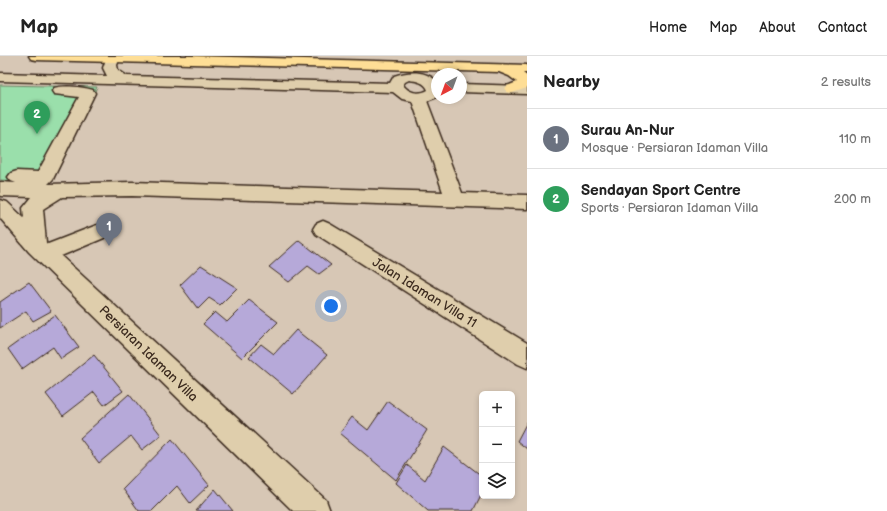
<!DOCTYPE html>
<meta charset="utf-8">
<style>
:root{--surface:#fff;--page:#f2f2f2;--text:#222;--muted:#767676;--line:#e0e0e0;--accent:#7c3aed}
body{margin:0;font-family:"Balsamiq Sans",sans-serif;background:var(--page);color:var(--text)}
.controls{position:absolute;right:12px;bottom:12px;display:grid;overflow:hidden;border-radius:6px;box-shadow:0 2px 6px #0003}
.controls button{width:36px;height:36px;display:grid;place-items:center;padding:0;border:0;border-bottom:1px solid var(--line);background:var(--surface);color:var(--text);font:20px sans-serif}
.compass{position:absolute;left:431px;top:12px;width:36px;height:36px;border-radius:50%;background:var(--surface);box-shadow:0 2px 6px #0003;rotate:221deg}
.you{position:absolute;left:331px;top:250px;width:14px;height:14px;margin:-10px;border:3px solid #fff;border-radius:50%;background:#1a73e8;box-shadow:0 0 0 6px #1a73e833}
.badge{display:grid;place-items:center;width:26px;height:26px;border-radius:50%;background:var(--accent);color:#fff;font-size:13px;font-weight:700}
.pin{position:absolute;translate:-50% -33px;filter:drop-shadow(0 1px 2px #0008)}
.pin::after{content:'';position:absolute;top:21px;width:14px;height:12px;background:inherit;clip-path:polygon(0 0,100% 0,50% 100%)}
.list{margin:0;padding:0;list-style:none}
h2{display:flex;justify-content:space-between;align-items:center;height:52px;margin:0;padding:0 16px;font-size:17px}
h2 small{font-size:13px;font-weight:400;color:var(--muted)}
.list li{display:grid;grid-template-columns:26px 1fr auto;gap:12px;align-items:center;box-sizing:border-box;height:60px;padding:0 16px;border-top:1px solid var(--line)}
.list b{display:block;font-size:15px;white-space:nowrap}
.list p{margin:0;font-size:13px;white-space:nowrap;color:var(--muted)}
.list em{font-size:13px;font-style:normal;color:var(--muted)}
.icon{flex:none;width:22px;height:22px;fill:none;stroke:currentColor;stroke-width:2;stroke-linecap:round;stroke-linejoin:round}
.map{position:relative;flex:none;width:527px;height:455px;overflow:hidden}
header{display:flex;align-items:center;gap:24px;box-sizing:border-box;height:56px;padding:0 20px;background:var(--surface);border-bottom:1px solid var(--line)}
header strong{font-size:19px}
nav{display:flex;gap:22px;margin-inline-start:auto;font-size:14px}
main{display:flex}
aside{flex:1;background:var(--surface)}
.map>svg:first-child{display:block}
</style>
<header>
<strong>Map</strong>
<nav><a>Home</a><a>Map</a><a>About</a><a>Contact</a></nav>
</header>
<main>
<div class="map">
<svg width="527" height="455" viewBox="0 0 527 455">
<rect width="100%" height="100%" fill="#d7c7b5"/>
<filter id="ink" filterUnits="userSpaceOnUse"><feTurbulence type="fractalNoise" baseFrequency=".025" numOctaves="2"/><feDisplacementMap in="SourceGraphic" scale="8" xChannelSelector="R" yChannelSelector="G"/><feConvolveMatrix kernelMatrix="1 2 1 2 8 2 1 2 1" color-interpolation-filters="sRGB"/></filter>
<g filter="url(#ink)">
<!-- green -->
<polygon fill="#9adfab" stroke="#6a8464" points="0,29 97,31 49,127 0,124"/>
<!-- building -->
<g fill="#b6a9d9" stroke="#3b2a1e">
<polygon points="299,184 331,209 319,218 308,210 289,226 269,211"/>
<polygon points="201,209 237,232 220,249 209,242 198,253 180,229"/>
<polygon points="29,226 51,255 33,265 26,255 0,272 0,246"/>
<polygon points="249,244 278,266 242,302 203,268 215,256 227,266"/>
<polygon points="55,259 79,291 61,303 53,291 22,313 8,293"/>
<polygon points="296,274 327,299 293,338 249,301 261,288 274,298"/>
<polygon points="94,299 123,335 104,349 94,336 63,360 46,338"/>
<polygon points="129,338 161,379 142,394 131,380 99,407 80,382"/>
<polygon points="388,345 427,374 396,424 340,377 352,361 368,374"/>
<polygon points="527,366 527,393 517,385"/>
<polygon points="172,383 209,429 190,447 177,430 152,455 139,455 123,433"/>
<polygon points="444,391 482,420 482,437 473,455 428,455 396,427 407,409 425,424"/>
<polygon points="215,433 233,455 196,455"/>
</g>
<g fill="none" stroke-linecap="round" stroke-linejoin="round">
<!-- minor casing -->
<g stroke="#3b2a1e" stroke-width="3">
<g id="minor">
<path d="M107,0h14l-4,9 1,5 9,6 263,7 4,-7c14,-5 31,-6 43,5v16l-10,4 35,92 65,2v14l-395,-13 -70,1 -19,12 3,34 2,1 49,-19 7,3 3,5 -3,5 -43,18 265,244 4,11h-37l-264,-259 -29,-34v-18l7,2 17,16 -1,-10 9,-11 -32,-1v-14l16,1 -5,-2 -3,-4 3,-4 6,-2 21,1 41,-75 -25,-3 -2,-3 2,-3c11,-3 28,-1 39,2l2,3 -42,86 -5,5 84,-2 311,10 -31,-91 -10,-2 -9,-7 -393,-11v-8l107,3 -4,-8zM409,24c8,1 16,2 19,10 -9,5 -19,3 -25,-5l2,-3z"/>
<polygon points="461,28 527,30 527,38 461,36"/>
<polygon points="323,165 330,168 527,287 527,312 518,308 316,178 313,173 316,168"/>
</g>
</g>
<!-- highway casing -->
<g stroke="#3b2a1e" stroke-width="3">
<polygon id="highway" points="29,0 192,0 527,9 527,17 523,17 527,20 527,32 512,37 507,36 505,33 507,30 517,26 509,20 499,16 36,4 31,3"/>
</g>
<!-- minor -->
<use href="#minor" fill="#dfceac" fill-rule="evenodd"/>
<!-- highway -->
<use href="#highway" fill="#fede96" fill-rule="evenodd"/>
</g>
</g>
<g text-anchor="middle" stroke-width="3" stroke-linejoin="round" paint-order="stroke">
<!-- street labels -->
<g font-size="13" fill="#3b2a1e" stroke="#dfceac">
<text transform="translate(425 236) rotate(32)" y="5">Jalan Idaman Villa 11</text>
<text transform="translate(149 297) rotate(44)" y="5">Persiaran Idaman Villa</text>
</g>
</g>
</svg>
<div class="controls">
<button>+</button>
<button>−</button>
<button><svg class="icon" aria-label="layers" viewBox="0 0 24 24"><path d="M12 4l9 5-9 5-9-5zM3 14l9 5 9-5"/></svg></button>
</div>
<svg class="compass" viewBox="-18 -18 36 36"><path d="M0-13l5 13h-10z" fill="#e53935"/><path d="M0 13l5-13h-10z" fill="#767676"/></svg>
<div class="you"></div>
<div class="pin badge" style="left:109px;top:190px;background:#6b7280">1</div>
<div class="pin badge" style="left:37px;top:78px;background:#2e9e5b">2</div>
</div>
<aside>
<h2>Nearby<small>2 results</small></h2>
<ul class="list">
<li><span class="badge" style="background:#6b7280">1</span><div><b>Surau An-Nur</b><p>Mosque · Persiaran Idaman Villa</p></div><em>110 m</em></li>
<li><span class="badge" style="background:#2e9e5b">2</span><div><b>Sendayan Sport Centre</b><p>Sports · Persiaran Idaman Villa</p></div><em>200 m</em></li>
</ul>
</aside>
</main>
